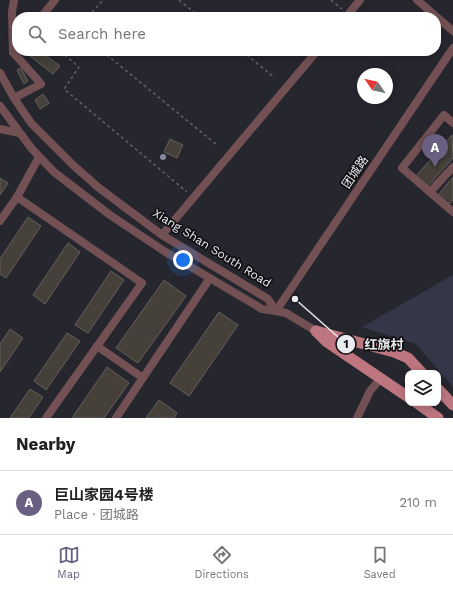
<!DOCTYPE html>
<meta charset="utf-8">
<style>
:root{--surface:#fff;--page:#f6f6f6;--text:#222;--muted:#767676;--line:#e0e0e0;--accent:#695f80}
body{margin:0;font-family:"Work Sans","Noto Sans SC",sans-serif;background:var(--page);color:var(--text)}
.controls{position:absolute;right:12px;bottom:12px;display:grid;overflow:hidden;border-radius:8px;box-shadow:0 2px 10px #0003}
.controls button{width:36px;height:36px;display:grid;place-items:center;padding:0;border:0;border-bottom:1px solid var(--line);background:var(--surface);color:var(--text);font:20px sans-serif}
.compass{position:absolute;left:357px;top:68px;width:36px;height:36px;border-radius:50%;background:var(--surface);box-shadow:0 2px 10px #0003;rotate:304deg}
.you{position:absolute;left:183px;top:260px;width:14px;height:14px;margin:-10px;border:3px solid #fff;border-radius:50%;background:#1a73e8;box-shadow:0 0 0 6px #1a73e833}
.badge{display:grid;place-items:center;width:26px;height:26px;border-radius:50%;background:var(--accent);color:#fff;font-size:13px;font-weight:700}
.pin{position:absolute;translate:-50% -33px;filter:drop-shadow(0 1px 2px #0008)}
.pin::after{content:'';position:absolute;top:21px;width:14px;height:12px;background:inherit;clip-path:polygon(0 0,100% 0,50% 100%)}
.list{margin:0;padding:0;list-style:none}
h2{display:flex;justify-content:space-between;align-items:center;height:52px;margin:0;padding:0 16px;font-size:17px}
h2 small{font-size:13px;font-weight:400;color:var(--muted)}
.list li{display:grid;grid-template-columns:26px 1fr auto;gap:12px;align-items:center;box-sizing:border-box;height:64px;padding:0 16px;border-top:1px solid var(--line)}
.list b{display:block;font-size:15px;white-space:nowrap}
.list p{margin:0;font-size:13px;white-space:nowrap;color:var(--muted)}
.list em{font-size:13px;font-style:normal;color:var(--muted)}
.icon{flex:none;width:22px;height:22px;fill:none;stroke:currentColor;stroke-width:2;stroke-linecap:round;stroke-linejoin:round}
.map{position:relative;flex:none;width:453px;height:418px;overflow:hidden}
.search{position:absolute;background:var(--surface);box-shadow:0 2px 10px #0003;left:12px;right:12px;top:12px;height:44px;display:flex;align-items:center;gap:10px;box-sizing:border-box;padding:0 14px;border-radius:16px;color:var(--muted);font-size:15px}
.sheet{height:116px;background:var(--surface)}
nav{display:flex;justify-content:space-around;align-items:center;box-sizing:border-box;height:56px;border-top:1px solid var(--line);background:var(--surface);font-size:11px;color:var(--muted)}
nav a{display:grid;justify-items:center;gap:2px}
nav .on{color:var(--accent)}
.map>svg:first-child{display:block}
</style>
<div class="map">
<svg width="453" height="418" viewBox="0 0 453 418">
<rect width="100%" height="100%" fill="#26272e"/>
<!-- green -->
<polygon fill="#353749" points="453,275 453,387 416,344 362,327"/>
<!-- building -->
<g fill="#454039" stroke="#655f59">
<polygon points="33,51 40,51 60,66 53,74 30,56"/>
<polygon points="21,68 28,81 24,84 17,70"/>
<polygon points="43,94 49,103 40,109 35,100"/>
<polygon points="452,135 453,158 428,186 416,176"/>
<polygon points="170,139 183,145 177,158 164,152"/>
<polygon points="453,177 453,200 449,204 438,195"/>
<polygon points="0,178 8,183 0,195"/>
<polygon points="28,217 41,226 6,278 0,274 0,259"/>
<polygon points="68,243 80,252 45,304 33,295"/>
<polygon points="111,271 124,280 88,333 75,325"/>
<polygon points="164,280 186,296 138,363 116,348"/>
<polygon points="219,312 238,325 189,396 170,383"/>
<polygon points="10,329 23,338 0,372 0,344"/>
<polygon points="67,333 80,341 46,390 34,381"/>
<polygon points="107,367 129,383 104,418 72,418"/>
<polygon points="30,389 43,397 29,418 10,418"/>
<polygon points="159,400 177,413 174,418 146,418"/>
</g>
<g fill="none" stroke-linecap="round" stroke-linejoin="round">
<!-- path -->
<g stroke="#616269" stroke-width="1.5" stroke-dasharray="3 3" stroke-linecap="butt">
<polyline points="179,0 200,17"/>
<polyline points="331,0 342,9"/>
<polyline points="88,17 103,0"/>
<polyline points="60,51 79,67 64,89 187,192"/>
<polyline points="102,51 217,145"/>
<polyline points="242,51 275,78"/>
</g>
<!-- minor -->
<g stroke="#735054" stroke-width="8">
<polyline points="417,0 453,31"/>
<polyline points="41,17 55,0"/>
<polyline points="346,17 360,0"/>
<polyline points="13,52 12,12 14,0"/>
<polyline points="0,73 14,98 31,123 73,165 99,188 162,235 268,299 276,311"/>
<polyline points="14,98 41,84 13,52 17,47"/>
<polyline points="0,106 32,149 54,172 110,215 164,251 262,309 276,311 286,313 316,331"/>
<polyline points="453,123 444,115 402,168 453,212"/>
<polyline points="0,129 19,133"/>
<polyline points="430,192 453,167"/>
<polyline points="17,197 142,283 46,418"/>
<polyline points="0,221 17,197 39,157"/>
<polyline points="162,235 317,51"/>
<polyline points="276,311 453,48"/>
<polyline points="97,346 143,378"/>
<polyline points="116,418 210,278"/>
<polyline points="357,418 370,391 380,379"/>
</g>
<!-- major -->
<g stroke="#bd767f" stroke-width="11">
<polyline points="316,331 394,352 408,358 422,373"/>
<polyline points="316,331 327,342 408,397"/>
<polyline points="438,389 453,405"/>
<polyline points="417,403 438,418"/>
</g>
</g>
<!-- trees -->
<circle fill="#85889d" cx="163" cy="157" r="3"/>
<g text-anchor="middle" stroke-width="3.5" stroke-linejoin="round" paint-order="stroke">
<!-- street labels -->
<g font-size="12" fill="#eaebf0" stroke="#101013">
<text transform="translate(355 172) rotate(-56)" y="4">团城路</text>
<text transform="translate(212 248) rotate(32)" y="4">Xiang Shan South Road</text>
</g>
</g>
<!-- callouts -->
<path fill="none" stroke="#eaebf0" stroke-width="1.5" d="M295 299L346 344"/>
<g fill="#eaebf0" stroke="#101013" stroke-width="1.5">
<circle cx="295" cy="299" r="4"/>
<circle cx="346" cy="344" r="10"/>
</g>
<g font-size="12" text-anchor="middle" font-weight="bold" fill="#111">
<text x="346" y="348">1</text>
</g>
<g font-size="13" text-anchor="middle" font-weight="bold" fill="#eaebf0" stroke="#101013" stroke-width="3.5" stroke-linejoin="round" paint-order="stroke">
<text x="384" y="349">红旗村</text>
</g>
</svg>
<div class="controls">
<button><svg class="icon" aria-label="layers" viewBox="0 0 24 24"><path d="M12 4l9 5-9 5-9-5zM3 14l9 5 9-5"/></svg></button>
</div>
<svg class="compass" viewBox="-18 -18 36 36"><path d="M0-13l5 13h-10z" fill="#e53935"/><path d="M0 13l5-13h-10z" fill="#767676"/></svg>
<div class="you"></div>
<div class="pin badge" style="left:435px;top:167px">A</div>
<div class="search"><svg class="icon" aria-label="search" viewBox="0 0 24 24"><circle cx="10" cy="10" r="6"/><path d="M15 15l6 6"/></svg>Search here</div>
</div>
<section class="sheet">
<h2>Nearby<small></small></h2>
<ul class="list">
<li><span class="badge">A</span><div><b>巨山家园4号楼</b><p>Place · 团城路</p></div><em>210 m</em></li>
</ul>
</section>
<nav>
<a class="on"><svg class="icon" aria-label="map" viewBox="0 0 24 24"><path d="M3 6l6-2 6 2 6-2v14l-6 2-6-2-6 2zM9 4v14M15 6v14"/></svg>Map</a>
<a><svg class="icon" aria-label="directions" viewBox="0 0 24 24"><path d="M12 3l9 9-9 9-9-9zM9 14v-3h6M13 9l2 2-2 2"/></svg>Directions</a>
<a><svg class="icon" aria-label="saved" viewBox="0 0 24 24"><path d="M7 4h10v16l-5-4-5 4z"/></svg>Saved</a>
</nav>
